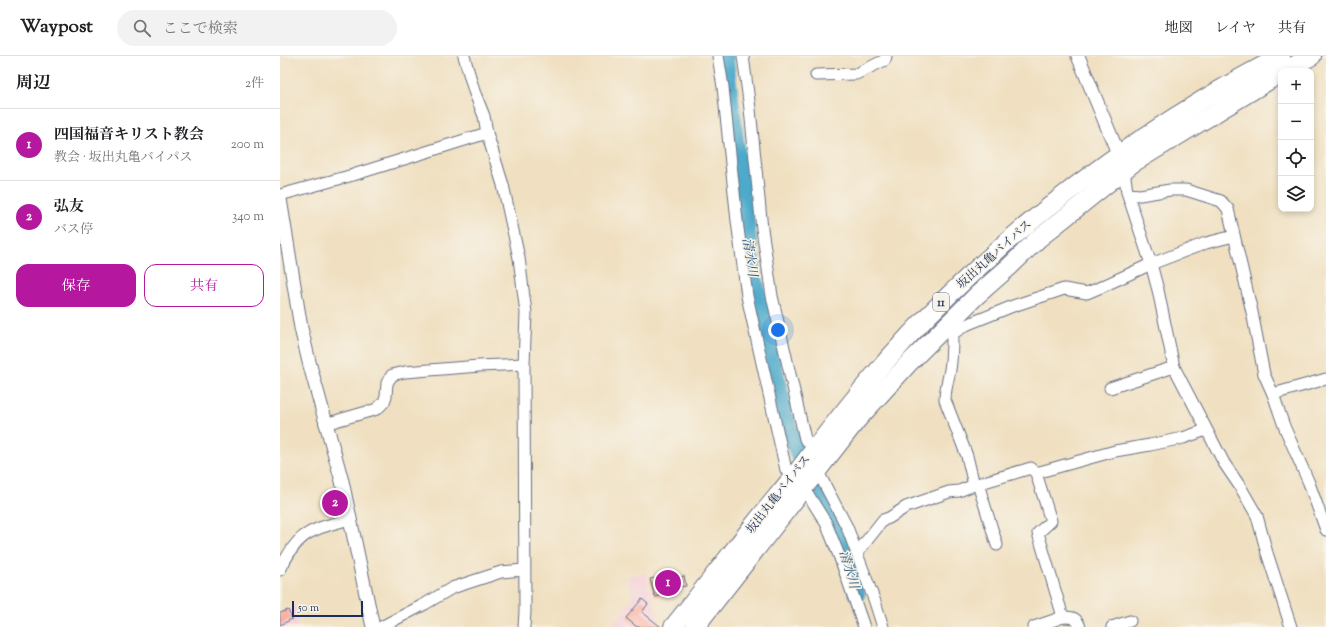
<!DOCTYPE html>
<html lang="ja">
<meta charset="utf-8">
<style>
:root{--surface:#fff;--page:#f2f2f2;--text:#202124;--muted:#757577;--line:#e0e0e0;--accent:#b5179e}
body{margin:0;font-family:"Sorts Mill Goudy","Noto Serif JP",serif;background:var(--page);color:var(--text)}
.controls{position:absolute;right:12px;top:12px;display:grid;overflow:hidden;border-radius:8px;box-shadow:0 2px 6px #0003}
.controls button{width:36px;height:36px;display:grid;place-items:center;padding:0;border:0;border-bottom:1px solid var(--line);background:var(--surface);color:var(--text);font:20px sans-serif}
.scale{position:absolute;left:12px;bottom:10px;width:71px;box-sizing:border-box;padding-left:4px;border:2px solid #1b2f5e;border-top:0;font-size:11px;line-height:14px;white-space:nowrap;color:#1b2f5e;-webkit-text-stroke:3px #f7f3e8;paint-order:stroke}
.you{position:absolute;left:498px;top:274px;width:14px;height:14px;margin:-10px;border:3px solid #fff;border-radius:50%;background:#1a73e8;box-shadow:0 0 0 6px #1a73e833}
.badge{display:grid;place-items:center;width:26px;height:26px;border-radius:50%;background:var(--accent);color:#fff;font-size:13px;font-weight:700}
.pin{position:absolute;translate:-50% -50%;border:2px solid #fff;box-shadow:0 1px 4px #0006}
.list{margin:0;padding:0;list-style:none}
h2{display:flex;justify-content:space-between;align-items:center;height:52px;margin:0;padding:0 16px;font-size:17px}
h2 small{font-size:13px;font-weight:400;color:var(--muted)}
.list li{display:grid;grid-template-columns:26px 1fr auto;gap:12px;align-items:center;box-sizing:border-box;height:72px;padding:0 16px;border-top:1px solid var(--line)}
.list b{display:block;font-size:15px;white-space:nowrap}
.list p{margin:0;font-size:13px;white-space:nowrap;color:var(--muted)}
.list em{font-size:13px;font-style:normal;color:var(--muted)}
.actions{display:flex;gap:8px;padding:12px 16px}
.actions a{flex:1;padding:9px 0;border:1px solid var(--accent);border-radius:12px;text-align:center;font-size:14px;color:var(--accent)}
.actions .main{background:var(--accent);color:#fff}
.icon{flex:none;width:22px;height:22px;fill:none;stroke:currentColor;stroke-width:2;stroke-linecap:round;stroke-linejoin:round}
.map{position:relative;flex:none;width:1046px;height:571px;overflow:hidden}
header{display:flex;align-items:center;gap:24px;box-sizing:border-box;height:56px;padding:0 20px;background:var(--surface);border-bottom:1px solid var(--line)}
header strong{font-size:19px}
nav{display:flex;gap:22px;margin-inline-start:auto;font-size:14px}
.search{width:280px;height:36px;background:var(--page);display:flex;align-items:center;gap:10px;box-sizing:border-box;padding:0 14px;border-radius:22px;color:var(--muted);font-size:15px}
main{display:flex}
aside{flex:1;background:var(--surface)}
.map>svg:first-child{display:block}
</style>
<header>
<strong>Waypost</strong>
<div class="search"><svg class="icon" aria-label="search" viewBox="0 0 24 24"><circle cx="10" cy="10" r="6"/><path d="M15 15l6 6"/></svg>ここで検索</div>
<nav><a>地図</a><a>レイヤ</a><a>共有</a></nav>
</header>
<main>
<aside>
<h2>周辺<small>2件</small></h2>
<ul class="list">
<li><span class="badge">1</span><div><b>四国福音キリスト教会</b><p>教会 · 坂出丸亀バイパス</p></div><em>200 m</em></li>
<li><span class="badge">2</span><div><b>弘友</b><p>バス停</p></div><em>340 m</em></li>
</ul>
<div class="actions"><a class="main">保存</a><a>共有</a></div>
</aside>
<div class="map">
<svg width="1046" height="571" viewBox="0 0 1046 571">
<rect width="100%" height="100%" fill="#f7f3e8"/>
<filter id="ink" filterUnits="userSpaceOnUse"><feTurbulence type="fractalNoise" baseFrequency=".025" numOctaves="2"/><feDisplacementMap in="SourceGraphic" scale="8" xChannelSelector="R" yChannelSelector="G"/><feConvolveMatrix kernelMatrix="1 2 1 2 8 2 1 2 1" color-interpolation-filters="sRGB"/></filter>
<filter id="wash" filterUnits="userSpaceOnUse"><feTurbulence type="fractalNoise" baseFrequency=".012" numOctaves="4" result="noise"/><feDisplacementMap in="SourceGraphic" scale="16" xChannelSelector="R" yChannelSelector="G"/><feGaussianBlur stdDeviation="0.9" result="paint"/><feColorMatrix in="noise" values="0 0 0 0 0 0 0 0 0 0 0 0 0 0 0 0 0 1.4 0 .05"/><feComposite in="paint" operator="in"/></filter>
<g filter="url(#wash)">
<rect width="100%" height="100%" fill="#f0e0c1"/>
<!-- built -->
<g fill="#f5cfd9">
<polygon points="365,517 381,571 331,571 353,541 348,521"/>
<polygon points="16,549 17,571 0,571 0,556"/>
</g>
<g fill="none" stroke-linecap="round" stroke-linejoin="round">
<!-- river -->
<g stroke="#4daacb" stroke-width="17">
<polyline points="445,0 472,211 505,359 518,398"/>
<polyline points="536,435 562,486 577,538"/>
</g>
</g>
<g id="blocks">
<!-- building -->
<g fill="#faa896">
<polygon points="397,518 398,522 404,520 406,530 398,531 399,534 391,536 391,537 375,541 370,523"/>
<polygon points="362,543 368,548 362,556 381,571 357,571 346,562"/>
<polygon points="8,554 12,563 0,569 0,557"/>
</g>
</g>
</g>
<g filter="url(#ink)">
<use href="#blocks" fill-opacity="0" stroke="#666d81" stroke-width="1"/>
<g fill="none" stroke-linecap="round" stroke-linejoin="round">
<!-- minor casing -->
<g stroke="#666d81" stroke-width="13">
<g id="minor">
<polyline points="184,0 194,35 204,60 207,77 223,129 239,202 246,257 244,308 245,555 244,571"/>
<polyline points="438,0 443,31 457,165 467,240 506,414 512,422"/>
<polyline points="463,0 470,53 482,173 492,240 525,383 534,392"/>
<polyline points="536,19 576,18 605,4 606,0"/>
<polyline points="844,114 847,136 871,208 878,234 894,311 944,407 961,432 977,460 987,497 1011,571"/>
<polyline points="848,138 860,139 890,134 906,134 941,145 948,153 972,256 984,318 993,338 1004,370 1029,427 1046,474"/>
<polyline points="0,139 73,119 207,77"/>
<polyline points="830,332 894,311"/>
<polyline points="993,338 1046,323"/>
<polyline points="45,368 97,353 104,346 106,340 107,327 112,319 125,316 199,310 244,308"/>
<polyline points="537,414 567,471 595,546 603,571"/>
<polyline points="756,417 835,395 870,389 903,382 926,374"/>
<polyline points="698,428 717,489"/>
<polyline points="524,432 546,467 560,502 584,571"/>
<polyline points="577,497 603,464 609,462 626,451 669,436 679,435 694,429"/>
<path d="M0,514c19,-40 30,-39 69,-51"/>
<path d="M783,561c10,0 14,1 17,10"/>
<polyline points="101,571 145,548 172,532 221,516 244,514"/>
<path d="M754,571l29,-10 -25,-84 13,-12 -15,-48 -5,-5 -57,17 -7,-29 -22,-56c0,-9 2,-16 4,-25 3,-13 3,-27 3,-41l14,-9 47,-19 51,-17 23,4 12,-5 52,-24 55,-21 28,-7"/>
<polyline points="832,571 850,565"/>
</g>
</g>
<!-- tertiary casing -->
<g stroke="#666d81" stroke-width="15">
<g id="tertiary">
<polyline points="798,0 842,107"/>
<polyline points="0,143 21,272 29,306 62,425 93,571"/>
</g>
</g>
<!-- trunk casing -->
<g stroke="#666d81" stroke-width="20">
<g id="trunk">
<polyline points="1004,15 1032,0"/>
<path d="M393,571c27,-33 53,-67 79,-100 16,-20 32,-39 48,-59 45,-59 92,-118 146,-170 99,-97 212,-178 335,-242"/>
<polyline points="415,571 577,364 628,308 696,240 729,211 758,183 853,107 1001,17"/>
</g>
</g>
<!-- minor -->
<use href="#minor" stroke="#fff" stroke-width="11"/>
<!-- tertiary -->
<use href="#tertiary" stroke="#fff" stroke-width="13"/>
<!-- trunk -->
<use href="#trunk" stroke="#fff" stroke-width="18"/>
</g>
</g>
<g text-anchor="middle" stroke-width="3" stroke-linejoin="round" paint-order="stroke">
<!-- shield labels -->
<rect fill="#f7f3e8" stroke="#5d6a87" stroke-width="1" x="653" y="237" width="16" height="18" rx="3"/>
<g font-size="11" font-weight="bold" fill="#1b2f5e">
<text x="661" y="250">11</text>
</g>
<!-- street labels -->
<g font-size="12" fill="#1b2f5e" stroke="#f7f3e8">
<text transform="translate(714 198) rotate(-42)" y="4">坂出丸亀バイパス</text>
<text transform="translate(498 438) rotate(-52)" y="4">坂出丸亀バイパス</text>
</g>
<!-- water labels -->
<g font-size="13" font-style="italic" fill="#2c5a84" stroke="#f7f3e8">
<text transform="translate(471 201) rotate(81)" y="5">清水川</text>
<text transform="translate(570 513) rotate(74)" y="5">清水川</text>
</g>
</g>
</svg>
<div class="controls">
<button>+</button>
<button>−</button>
<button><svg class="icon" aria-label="locate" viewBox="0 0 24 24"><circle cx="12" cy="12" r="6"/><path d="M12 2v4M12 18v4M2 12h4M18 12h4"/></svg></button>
<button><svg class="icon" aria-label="layers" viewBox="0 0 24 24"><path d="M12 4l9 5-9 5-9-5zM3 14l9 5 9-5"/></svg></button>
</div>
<div class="scale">50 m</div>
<div class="you"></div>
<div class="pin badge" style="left:388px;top:527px">1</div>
<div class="pin badge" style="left:55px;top:447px">2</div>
</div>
</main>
